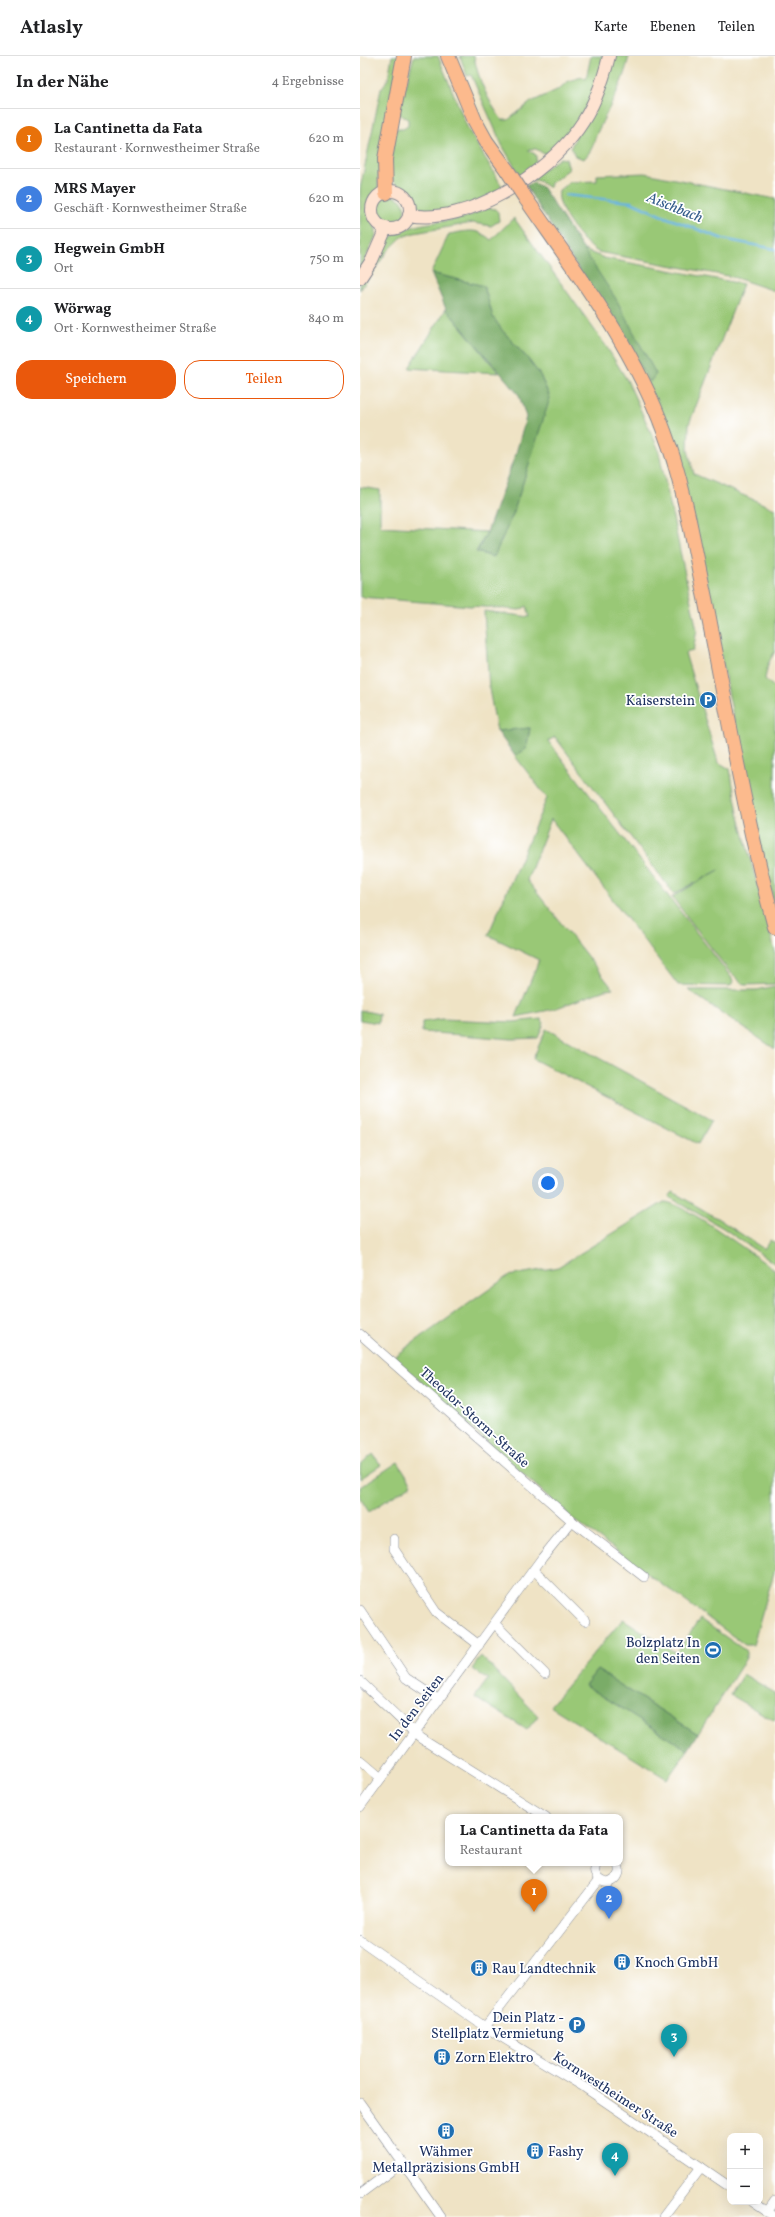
<!DOCTYPE html>
<html lang="de">
<meta charset="utf-8">
<style>
:root{--surface:#fff;--page:#f6f6f6;--text:#202124;--muted:#757577;--line:#e0e0e0;--accent:#ea580c}
body{margin:0;font-family:Vollkorn,serif;background:var(--page);color:var(--text)}
.controls{position:absolute;right:12px;bottom:12px;display:grid;overflow:hidden;border-radius:8px;box-shadow:0 4px 16px #0002}
.controls button{width:36px;height:36px;display:grid;place-items:center;padding:0;border:0;border-bottom:1px solid var(--line);background:var(--surface);color:var(--text);font:20px sans-serif}
.you{position:absolute;left:188px;top:1127px;width:14px;height:14px;margin:-10px;border:3px solid #fff;border-radius:50%;background:#1a73e8;box-shadow:0 0 0 6px #1a73e833}
.badge{display:grid;place-items:center;width:26px;height:26px;border-radius:50%;background:var(--accent);color:#fff;font-size:13px;font-weight:700}
.pin{position:absolute;translate:-50% -33px;filter:drop-shadow(0 1px 2px #0008)}
.pin::after{content:'';position:absolute;top:21px;width:14px;height:12px;background:inherit;clip-path:polygon(0 0,100% 0,50% 100%)}
.popup{position:absolute;left:85px;top:1758px;width:178px;height:52px;box-sizing:border-box;display:grid;place-content:center;border-radius:8px;background:var(--surface);filter:drop-shadow(0 1px 3px #0005);font-size:13px;white-space:nowrap;color:var(--muted)}
.popup b{font-size:15px;color:var(--text)}
.popup::after{content:'';position:absolute;left:50%;top:100%;margin-left:-8px;border:8px solid transparent;border-top-color:var(--surface)}
.list{margin:0;padding:0;list-style:none}
h2{display:flex;justify-content:space-between;align-items:center;height:52px;margin:0;padding:0 16px;font-size:17px}
h2 small{font-size:13px;font-weight:400;color:var(--muted)}
.list li{display:grid;grid-template-columns:26px 1fr auto;gap:12px;align-items:center;box-sizing:border-box;height:60px;padding:0 16px;border-top:1px solid var(--line)}
.list b{display:block;font-size:15px;white-space:nowrap}
.list p{margin:0;font-size:13px;white-space:nowrap;color:var(--muted)}
.list em{font-size:13px;font-style:normal;color:var(--muted)}
.actions{display:flex;gap:8px;padding:12px 16px}
.actions a{flex:1;padding:9px 0;border:1px solid var(--accent);border-radius:16px;text-align:center;font-size:14px;color:var(--accent)}
.actions .main{background:var(--accent);color:#fff}
.map{position:relative;flex:none;width:415px;height:2161px;overflow:hidden}
header{display:flex;align-items:center;gap:24px;box-sizing:border-box;height:56px;padding:0 20px;background:var(--surface);border-bottom:1px solid var(--line)}
header strong{font-size:19px}
nav{display:flex;gap:22px;margin-inline-start:auto;font-size:14px}
main{display:flex}
aside{flex:1;background:var(--surface)}
.map>svg:first-child{display:block}
</style>
<header>
<strong>Atlasly</strong>
<nav><a>Karte</a><a>Ebenen</a><a>Teilen</a></nav>
</header>
<main>
<aside>
<h2>In der Nähe<small>4 Ergebnisse</small></h2>
<ul class="list">
<li><span class="badge" style="background:#e8710a">1</span><div><b>La Cantinetta da Fata</b><p>Restaurant · Kornwestheimer Straße</p></div><em>620 m</em></li>
<li><span class="badge" style="background:#3f7fe0">2</span><div><b>MRS Mayer</b><p>Geschäft · Kornwestheimer Straße</p></div><em>620 m</em></li>
<li><span class="badge" style="background:#0f9aa8">3</span><div><b>Hegwein GmbH</b><p>Ort</p></div><em>750 m</em></li>
<li><span class="badge" style="background:#0f9aa8">4</span><div><b>Wörwag</b><p>Ort · Kornwestheimer Straße</p></div><em>840 m</em></li>
</ul>
<div class="actions"><a class="main">Speichern</a><a>Teilen</a></div>
</aside>
<div class="map">
<svg width="415" height="2161" viewBox="0 0 415 2161">
<rect width="100%" height="100%" fill="#fff"/>
<filter id="ink" filterUnits="userSpaceOnUse"><feTurbulence type="fractalNoise" baseFrequency=".025" numOctaves="2"/><feDisplacementMap in="SourceGraphic" scale="8" xChannelSelector="R" yChannelSelector="G"/><feConvolveMatrix kernelMatrix="1 2 1 2 8 2 1 2 1" color-interpolation-filters="sRGB"/></filter>
<filter id="wash" filterUnits="userSpaceOnUse"><feTurbulence type="fractalNoise" baseFrequency=".012" numOctaves="4" result="noise"/><feDisplacementMap in="SourceGraphic" scale="16" xChannelSelector="R" yChannelSelector="G"/><feGaussianBlur stdDeviation="0.9" result="paint"/><feColorMatrix in="noise" values="0 0 0 0 0 0 0 0 0 0 0 0 0 0 0 0 0 1.4 0 .05"/><feComposite in="paint" operator="in"/></filter>
<g filter="url(#wash)">
<rect width="100%" height="100%" fill="#efe3c5"/>
<!-- green -->
<g fill="#99c876" stroke="#5a7c6a">
<polygon points="32,0 39,0 19,117 18,134 10,145 8,158 16,173 16,180 0,214 0,133 21,33 28,23"/>
<path d="M54,0h24l30,73 35,59c-25,12 -57,31 -85,19l-8,-10 -16,-15 -3,-6 -1,-9 5,-38h8l5,-3v-7l-10,-5z"/>
<path d="M100,0h14c4,23 14,45 28,64h6l23,-18 28,-13 9,-8 14,-4 4,2 5,-23h12c-3,30 -30,86 -59,98l-8,-5h-7v2l6,3c5,10 -8,16 -15,22l-18,-31 -31,-70 -4,1z"/>
<path d="M253,0h16c-6,29 -19,49 -31,75 -6,13 -3,16 -14,28l-9,-3 -4,-9z"/>
<polygon points="200,102 206,103 209,113 190,128 191,130 189,132 179,125 170,123"/>
<path d="M285,117l130,26v92l-42,-14 -135,-25c-16,-9 -43,-44 -39,-61l11,-9 27,-1v-6z"/>
<circle cx="31" cy="154" r="14"/>
<path d="M130,152l5,1 3,3 1,9 -8,5 -18,-3 -59,10 -12,4 -15,15 -27,38v-5l31,-48c21,-15 47,-14 72,-19 9,-2 17,-8 27,-10z"/>
<path d="M154,162l92,128 21,34 31,68 39,182 -4,21 -8,2 33,109 12,7 8,44 37,138v33l-31,1 -16,-15 -56,-73 47,-27 -45,24 -119,-157 -7,4 183,236 2,5 -3,4 -52,-1 -127,-166 -24,61 86,109 -8,1 -51,19 -38,8 23,-57 -51,-25 59,-137 -32,-42 11,-7 4,-21 -33,3 -8,-42 -5,-78 46,6 -3,-11 -7,4 -160,-13v-110l20,3v36l107,6 -11,20 17,5 20,-43 37,-117 -10,-22 -12,-16 -26,-29 -9,-13 -9,-31 -53,-13 18,-39c19,-3 27,-7 42,6z"/>
<polygon points="224,194 244,202 383,228 329,368 328,394 334,418 415,453 415,595 408,608 405,623 415,632 415,853 391,749 333,461"/>
<polygon points="86,253 139,317 49,312"/>
<polygon points="415,930 415,993 328,934 397,934"/>
<polygon points="0,954 19,958 18,967 0,964"/>
<polygon points="83,963 153,966 181,963 184,967 178,982 152,983 62,976 62,966"/>
<polygon points="186,973 352,1064 338,1088 173,1003"/>
<polygon points="313,1136 357,1162 404,1193 410,1184 415,1187 415,1208 363,1172 309,1141"/>
<path d="M304,1146c19,-1 91,55 111,68v299l-22,76h-8l-173,-127 -179,-161 115,-81 50,-9z"/>
<polygon points="13,1398 21,1409 0,1423 0,1410"/>
<polygon points="38,1406 52,1428 9,1456 0,1442 0,1431"/>
<polygon points="263,1563 316,1597 340,1563 386,1595 386,1602 338,1678 237,1614 225,1629 328,1694 307,1723 190,1650"/>
<polygon points="121,1600 178,1660 167,1674 115,1641 128,1623 112,1613"/>
<polygon points="383,1618 415,1637 415,1665 370,1639"/>
</g>
<!-- forest -->
<g fill="#7aac67" stroke="#4a6e62">
<polygon points="173,126 183,132 256,243 296,318 290,326 174,143 166,130"/>
<polygon points="71,217 124,230 133,261 142,274 168,303 180,319 190,342 153,458 134,501 117,496 127,476 156,397 166,361 159,339 86,253"/>
<polygon points="170,672 166,693 155,700 137,675"/>
<polygon points="237,1614 338,1678 328,1694 225,1629"/>
</g>
<g fill="none" stroke-linecap="round" stroke-linejoin="round">
<!-- stream -->
<polyline stroke="#67b4e0" stroke-width="2.5" points="205,139 271,146 300,159 363,183 415,193"/>
</g>
</g>
<g filter="url(#ink)">
<g fill="none" stroke-linecap="round" stroke-linejoin="round">
<!-- minor casing -->
<g stroke="#858992" stroke-width="10">
<g id="minor">
<polyline points="0,1278 212,1465 284,1521"/>
<polyline points="34,1483 34,1493 76,1556 119,1589"/>
<polyline points="174,1514 225,1565"/>
<polyline points="0,1554 46,1622 79,1644"/>
<polyline points="135,1568 185,1618"/>
<polyline points="0,1625 60,1682 186,1761"/>
<polyline points="0,1704 21,1722"/>
<polyline points="0,1751 182,1502 212,1465"/>
<path d="M237,1807c-6,11 1,19 12,20 9,-4 13,-11 8,-20"/>
<polyline points="0,1884 125,1971 224,2031 370,2131"/>
<polyline points="125,1971 239,1824"/>
<polyline points="0,2047 81,2161"/>
<polyline points="0,2138 43,2106"/>
<polyline points="393,2146 415,2161"/>
<polyline points="407,2156 415,2145"/>
<polyline points="303,2161 341,2111"/>
</g>
</g>
<!-- secondary casing -->
<g stroke="#858992" stroke-width="14">
<g id="secondary">
<circle cx="31" cy="154" r="19"/>
<path d="M49,159c58,11 137,-41 169,-86 16,-22 25,-47 31,-73"/>
<polyline points="0,222 12,204 26,172"/>
</g>
</g>
<!-- primary casing -->
<g stroke="#858992" stroke-width="16">
<g id="primary">
<polyline points="88,0 115,65 126,85 147,114"/>
<polyline points="26,137 25,103 44,0"/>
<path d="M166,143c51,74 107,147 138,232 20,53 29,111 41,167 22,110 40,221 70,329"/>
</g>
</g>
<!-- minor -->
<use href="#minor" stroke="#fff" stroke-width="9"/>
<!-- secondary -->
<use href="#secondary" stroke="#fee3d1" stroke-width="12"/>
<!-- primary -->
<use href="#primary" stroke="#fcba8d" stroke-width="14"/>
<!-- primary-bridge casing -->
<g stroke="#858992" stroke-width="16" stroke-linecap="butt">
<polyline id="primary-bridge" points="147,114 166,143"/>
</g>
<!-- primary-bridge -->
<use href="#primary-bridge" stroke="#fcba8d" stroke-width="14"/>
</g>
</g>
<!-- icons -->
<defs>
<g id="parking-disc" transform="scale(0.9)"><circle r="9.5" fill="#1f6fb2" stroke="#fff"/><path d="M-3.5-5.5H1a3.5 3.5 0 0 1 0 7H-1V5.5H-3.5ZM-1-3.4V-.6H.8a1.4 1.4 0 0 0 0-2.8Z" fill="#fff"/></g>
<g id="stadium-disc" transform="scale(0.9)"><circle r="9.5" fill="#1f6fb2" stroke="#fff"/><path d="M0-5a6.5 5 0 1 0 0 10a6.5 5 0 1 0 0-10ZM-3.5-1.8h7v3.6h-7Z" fill="#fff"/></g>
<g id="building-disc" transform="scale(0.9)"><circle r="9.5" fill="#1f6fb2" stroke="#fff"/><path d="M-4-6H4V6H1V3H-1V6H-4ZM-2.5-4.3h1.7v1.8h-1.7ZM.8-4.3h1.7v1.8H.8ZM-2.5-1h1.7V.8h-1.7ZM.8-1h1.7V.8H.8Z" fill="#fff"/></g>
</defs>
<g fill-rule="evenodd">
<use href="#parking-disc" x="348" y="644"/>
<use href="#stadium-disc" x="353" y="1594"/>
<use href="#building-disc" x="262" y="1906"/>
<use href="#building-disc" x="119" y="1912"/>
<use href="#parking-disc" x="217" y="1969"/>
<use href="#building-disc" x="82" y="2001"/>
<use href="#building-disc" x="86" y="2075"/>
<use href="#building-disc" x="175" y="2095"/>
</g>
<g text-anchor="middle" stroke-width="3.5" stroke-linejoin="round" paint-order="stroke">
<!-- poi labels -->
<g font-size="14" fill="#1b2f5e" stroke="#fff" text-anchor="start">
<text x="335" y="649" text-anchor="end">Kaiserstein</text>
<text x="340" y="1591" text-anchor="end">Bolzplatz In<tspan x="340" dy="16">den Seiten</tspan></text>
<text x="275" y="1911">Knoch GmbH</text>
<text x="132" y="1917">Rau Landtechnik</text>
<text x="204" y="1966" text-anchor="end">Dein Platz -<tspan x="204" dy="16">Stellplatz Vermietung</tspan></text>
<text x="95" y="2006">Zorn Elektro</text>
<text x="86" y="2100" text-anchor="middle">Wähmer<tspan x="86" dy="16">Metallpräzisions GmbH</tspan></text>
<text x="188" y="2100">Fashy</text>
</g>
<!-- street labels -->
<g font-size="14" fill="#1b2f5e" stroke="#fff">
<text transform="translate(115 1361) rotate(42)" y="5">Theodor-Storm-Straße</text>
<text transform="translate(56 1651) rotate(-53)" y="5">In den Seiten</text>
<text transform="translate(256 2038) rotate(33)" y="5">Kornwestheimer Straße</text>
</g>
<!-- water labels -->
<g font-size="15" font-style="italic" fill="#365e8c" stroke="#fff">
<text transform="translate(315 151) rotate(22)" y="5">Aischbach</text>
</g>
</g>
</svg>
<div class="controls">
<button>+</button>
<button>−</button>
</div>
<div class="you"></div>
<div class="pin badge" style="left:174px;top:1856px;background:#e8710a">1</div>
<div class="popup"><b>La Cantinetta da Fata</b>Restaurant</div>
<div class="pin badge" style="left:249px;top:1863px;background:#3f7fe0">2</div>
<div class="pin badge" style="left:314px;top:2001px;background:#0f9aa8">3</div>
<div class="pin badge" style="left:255px;top:2120px;background:#0f9aa8">4</div>
</div>
</main>
